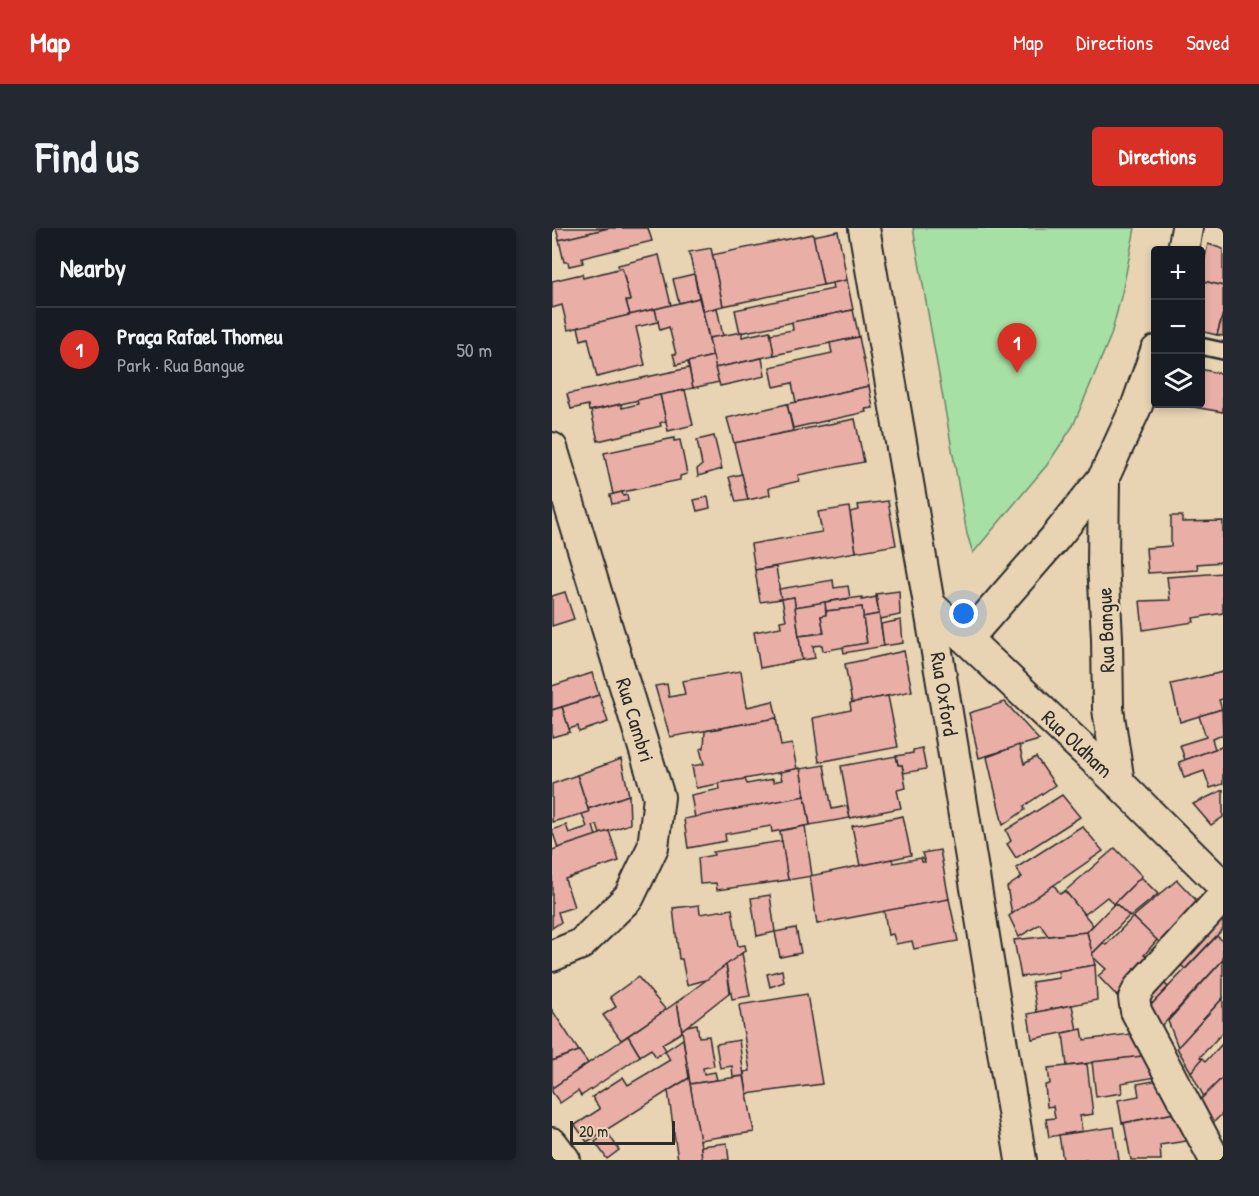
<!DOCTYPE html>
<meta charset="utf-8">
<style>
:root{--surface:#171b24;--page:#242831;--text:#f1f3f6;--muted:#9ea1a6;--line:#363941;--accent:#d93025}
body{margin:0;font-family:"Patrick Hand",sans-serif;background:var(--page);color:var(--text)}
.controls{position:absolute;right:18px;top:18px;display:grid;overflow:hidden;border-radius:6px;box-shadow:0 3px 9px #0003}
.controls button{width:54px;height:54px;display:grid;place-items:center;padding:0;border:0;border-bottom:2px solid var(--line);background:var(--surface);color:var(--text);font:30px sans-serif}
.scale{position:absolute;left:18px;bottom:15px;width:105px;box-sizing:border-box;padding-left:6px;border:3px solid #2b2b2b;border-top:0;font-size:16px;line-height:21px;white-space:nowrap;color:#2b2b2b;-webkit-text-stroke:4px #e8d4b3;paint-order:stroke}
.you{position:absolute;left:412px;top:386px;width:21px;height:21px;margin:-15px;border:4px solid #fff;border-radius:50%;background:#1a73e8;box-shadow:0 0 0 9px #1a73e833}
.badge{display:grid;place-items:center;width:39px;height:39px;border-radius:50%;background:var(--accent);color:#fff;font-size:20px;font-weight:700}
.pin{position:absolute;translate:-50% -50px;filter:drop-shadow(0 2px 3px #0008)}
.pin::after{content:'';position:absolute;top:32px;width:21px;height:18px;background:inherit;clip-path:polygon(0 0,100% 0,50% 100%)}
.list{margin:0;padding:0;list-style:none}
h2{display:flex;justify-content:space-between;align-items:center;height:78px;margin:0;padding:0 24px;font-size:26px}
h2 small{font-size:20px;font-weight:400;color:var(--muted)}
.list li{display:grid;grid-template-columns:39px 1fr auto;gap:18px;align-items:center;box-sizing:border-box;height:84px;padding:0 24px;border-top:2px solid var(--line)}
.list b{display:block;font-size:22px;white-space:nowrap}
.list p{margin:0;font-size:20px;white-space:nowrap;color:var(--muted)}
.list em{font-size:20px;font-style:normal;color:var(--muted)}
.icon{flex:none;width:33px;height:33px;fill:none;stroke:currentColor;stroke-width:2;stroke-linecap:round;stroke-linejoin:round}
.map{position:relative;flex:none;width:671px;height:932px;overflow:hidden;border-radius:6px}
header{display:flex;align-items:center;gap:36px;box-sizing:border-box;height:84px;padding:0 30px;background:var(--accent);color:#fff}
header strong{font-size:28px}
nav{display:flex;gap:33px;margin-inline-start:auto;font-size:21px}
.intro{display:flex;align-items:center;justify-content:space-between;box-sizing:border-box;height:144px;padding:0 36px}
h1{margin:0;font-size:42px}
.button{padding:15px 27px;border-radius:6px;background:var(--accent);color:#fff;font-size:21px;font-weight:700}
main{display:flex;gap:36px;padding:0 36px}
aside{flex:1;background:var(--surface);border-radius:6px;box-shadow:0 3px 9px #0003}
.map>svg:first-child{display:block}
</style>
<header>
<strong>Map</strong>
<nav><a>Map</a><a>Directions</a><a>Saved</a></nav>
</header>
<div class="intro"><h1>Find us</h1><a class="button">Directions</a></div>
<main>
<aside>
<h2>Nearby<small></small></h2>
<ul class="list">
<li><span class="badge">1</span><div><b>Praça Rafael Thomeu</b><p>Park · Rua Bangue</p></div><em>50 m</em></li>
</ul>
</aside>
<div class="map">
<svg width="671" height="932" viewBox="0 0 671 932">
<rect width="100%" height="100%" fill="#e8d4b3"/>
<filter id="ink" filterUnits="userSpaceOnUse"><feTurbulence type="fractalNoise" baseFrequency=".0167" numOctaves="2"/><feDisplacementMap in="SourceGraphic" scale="12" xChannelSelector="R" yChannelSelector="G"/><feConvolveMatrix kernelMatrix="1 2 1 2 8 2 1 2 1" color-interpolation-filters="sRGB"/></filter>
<g filter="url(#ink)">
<!-- green -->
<polygon fill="#a7e0a4" stroke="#698668" stroke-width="1.5" points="361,0 583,0 570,65 559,107 521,198 495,237 421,325 415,306"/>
<!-- building -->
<g fill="#e9afa7" stroke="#2b2b2b" stroke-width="1.5">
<polygon points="4,0 57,0 7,12"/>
<polygon points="57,0 96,0 100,13 30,30 31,35 17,38 16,34 12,34 7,12"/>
<polygon points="286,3 295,52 271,57 261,8"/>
<polygon points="261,6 271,57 171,78 160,27"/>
<polygon points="656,16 671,21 671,58 648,52"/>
<polygon points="159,20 171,78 151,83 137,24"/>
<polygon points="107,27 119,77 78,87 74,73 78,73 70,40 67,41 66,37"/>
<polygon points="70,40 78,73 74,73 78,87 16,102 10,77 0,80 0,53 30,46 31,50"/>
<polygon points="142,46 147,70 127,75 121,51"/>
<polygon points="295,52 301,82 188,105 183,82 281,61 280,55"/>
<polygon points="648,52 671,58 671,85 665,107 648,103 648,70 650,63 648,62"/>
<polygon points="147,70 161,128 124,137 121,126 124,126 117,99 108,102 103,81"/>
<polygon points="165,80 171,108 157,110 151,83"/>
<polygon points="103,81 106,94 84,99 93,137 45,149 36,110 29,112 26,99"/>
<polygon points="301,82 307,109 222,127 218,106 241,102 240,94"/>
<polygon points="671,86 671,108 665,107"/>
<polygon points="218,103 222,127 163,140 157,110 190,104 190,109"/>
<polygon points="307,109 317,158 244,174 240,155 222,159 218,139 280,125 278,115"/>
<polygon points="161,128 167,154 141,160 136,134"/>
<polygon points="210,130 213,148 168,158 163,140"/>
<polygon points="137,140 141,160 37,183 36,177 19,181 15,166"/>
<polygon points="648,141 671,146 671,184 624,176 648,176"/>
<polygon points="317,158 321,180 313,181 314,184 241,200 235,176"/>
<polygon points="133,162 141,197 116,203 108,167"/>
<polygon points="108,167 114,193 108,195 109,198 46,213 39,183 69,176 70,180 86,176 85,172"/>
<polygon points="235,176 241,203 182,215 175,190"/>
<polygon points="303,191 312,234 246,247 247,253 217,260 218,267 196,272 182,215"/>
<polygon points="162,208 170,241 146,248 145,241 150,237 145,212"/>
<polygon points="122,210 122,213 128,212 135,246 128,248 128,252 61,266 52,225"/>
<polygon points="190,246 196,272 184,274 177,249"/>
<polygon points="70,264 71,268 75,267 76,273 60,276 58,267"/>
<polygon points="156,269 158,280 145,283 142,272"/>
<polygon points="336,273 344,317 304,324 298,284 307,282 306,277"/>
<polygon points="297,279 304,324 203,342 199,316 270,304 266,284"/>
<polygon points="619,288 630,288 630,294 671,293 671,334 645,336 646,342 596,345 594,320 619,318"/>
<polygon points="224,339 229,371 208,374 203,342"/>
<polygon points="671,345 671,385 641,390 642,394 591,402 588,373 618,372 615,349"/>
<polygon points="281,352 282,360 296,358 298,370 243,379 242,369 229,371 227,361"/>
<polygon points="347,363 348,387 328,391 324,366"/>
<polygon points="13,364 22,391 0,398 0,368"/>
<polygon points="242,369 250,432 208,440 202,404 229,399 228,393 234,392 230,371"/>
<polygon points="310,369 310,372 324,369 327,386 311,389 310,379 274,383 273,374"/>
<polygon points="273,374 274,387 269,388 272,405 247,408 243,379"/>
<polygon points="310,379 315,415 271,423 270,417 261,418 263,430 250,432 247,408 272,405 269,388 274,387 274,383"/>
<polygon points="327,386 332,418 292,425 291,419 315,415 311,389"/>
<polygon points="349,392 351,415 332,418 329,396"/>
<polygon points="352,423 360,463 300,475 293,436"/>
<polygon points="189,443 195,479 221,473 225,490 118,509 103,458 115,456 117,469 133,466 130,453"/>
<polygon points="671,444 671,471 667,472 670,481 628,494 619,456"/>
<polygon points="40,445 47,467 0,482 0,458"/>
<polygon points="47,467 56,494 27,504 26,498 17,501 10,479"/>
<polygon points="336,468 346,519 267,534 261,490 299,482 298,475"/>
<polygon points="453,474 487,512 427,530 417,485"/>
<polygon points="10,479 18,504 0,509 0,482"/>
<polygon points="670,481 671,507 660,511 663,521 633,532 628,517 654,509 647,488"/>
<polygon points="224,490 229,518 240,516 245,541 144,560 140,538 152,536 148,521 152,520 153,503"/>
<polygon points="467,517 472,536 484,529 503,557 472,578 473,582 451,597 435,529"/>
<polygon points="671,518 671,556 658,560 652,543 632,550 627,534"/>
<polygon points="370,520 374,541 352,545 350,537 346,537 344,528 361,525 361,522"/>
<polygon points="344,528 346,537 350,537 354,560 345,562 349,580 298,590 289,538"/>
<polygon points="69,531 77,567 36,581 25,547"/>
<polygon points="272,537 280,581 295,578 298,590 258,597 248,541"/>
<polygon points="248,540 253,568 143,590 139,567 168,561 167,555 193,551 195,556 221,551 221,554 230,552 228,544"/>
<polygon points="25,547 37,584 0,594 0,556"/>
<polygon points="671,562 671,589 659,597 641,576"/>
<polygon points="77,567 78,596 48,606 45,597 41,598 44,608 6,620 0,602 14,597 17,605 35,599 30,586 37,584 36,581"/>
<polygon points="510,567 528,589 464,630 455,616 459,613 454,602"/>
<polygon points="253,568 258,597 220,604 219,598 173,606 174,613 136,620 132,591"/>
<polygon points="351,588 359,627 308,638 300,598"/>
<polygon points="253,598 260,648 236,652 228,603"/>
<polygon points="530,598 551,623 460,686 455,659 470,649 464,640"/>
<polygon points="57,603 67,633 13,651 22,679 6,684 9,694 0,700 0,622"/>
<polygon points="230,613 236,652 165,662 164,655 148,656 146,630 162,627 161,624"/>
<polygon points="563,620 590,648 562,676 555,669 532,687 513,663"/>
<polygon points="388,622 397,671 265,696 258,648 340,631 341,635 369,630 370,634 373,634 370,625"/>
<polygon points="589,649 606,666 578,689 563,675"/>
<polygon points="625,652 645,673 609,716 581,689"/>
<polygon points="502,657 508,666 513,663 541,697 535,704 496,708 488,696 467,709 457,688"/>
<polygon points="218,667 223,704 205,708 199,670"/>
<polygon points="397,671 406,713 362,721 360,713 344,716 341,706 336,707 332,683"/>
<polygon points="563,675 577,688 540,726 535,704"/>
<polygon points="147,677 148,686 180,681 186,718 193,717 194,722 157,751 135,757 130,731 127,731 121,680"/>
<polygon points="665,687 671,693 671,701 633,741 623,731"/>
<polygon points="581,689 605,712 592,727 597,730 565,768 546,748 554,741 541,729 540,726 551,715 554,717"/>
<polygon points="244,700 249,725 228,729 223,704"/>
<polygon points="535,704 543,737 469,749 462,712"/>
<polygon points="665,708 671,713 671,732 608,800 597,779"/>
<polygon points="190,725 198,768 180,771 174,737"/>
<polygon points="671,732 671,770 626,819 616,793"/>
<polygon points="174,737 178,764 130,802 125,774"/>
<polygon points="543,737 545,772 485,784 480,754 507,750 506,743"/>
<polygon points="230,742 232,754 218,759 215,746"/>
<polygon points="86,749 114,782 69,812 51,787 64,779 58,769"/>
<polygon points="606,749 616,759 597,779 590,767"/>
<polygon points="255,766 270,856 195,866 192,844 198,843 187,777"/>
<polygon points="671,770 671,804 648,829 651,831 639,844 625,820"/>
<polygon points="125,774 130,804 110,816 114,822 104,829 99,821 88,828 76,808"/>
<polygon points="520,777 525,802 480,811 476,786"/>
<polygon points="0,782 27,823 0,833"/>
<polygon points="145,796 147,809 157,808 162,838 151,840 152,846 163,844 165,852 138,856 130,802 135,798"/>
<polygon points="530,801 532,812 586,805 599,827 515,838 511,805"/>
<polygon points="76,808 88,828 29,868 26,863 8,875 0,864 0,860"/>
<polygon points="131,811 137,850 35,914 23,897 48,881 40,869 71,849 76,857 118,832 113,823"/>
<polygon points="187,812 192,848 181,849 180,838 168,840 164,816"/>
<polygon points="671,815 671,849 652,869 639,844 651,830 654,833"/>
<polygon points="27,823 36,835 0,860 0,833"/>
<polygon points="599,827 610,848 569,855 570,865 544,869 540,834"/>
<polygon points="535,836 541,886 528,888 530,903 497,909 494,891 503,890 501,878 495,879 493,857 498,856 496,840"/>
<polygon points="192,848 202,904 147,912 138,856"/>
<polygon points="671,849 671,885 659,897 647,873"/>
<polygon points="137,850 149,918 150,932 126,932 116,863"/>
<polygon points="612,851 628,884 570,895 566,872 587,868 585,856"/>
<polygon points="628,884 642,912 608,917 609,932 579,932 572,895"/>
<polygon points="562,899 567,932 511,932 507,907"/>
<polygon points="56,905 67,922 55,931 43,914"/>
<polygon points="175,915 177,932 150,932 149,918"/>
</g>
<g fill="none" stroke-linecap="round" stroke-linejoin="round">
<!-- service casing -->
<g stroke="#2b2b2b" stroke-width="20">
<polyline id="service" points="648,118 671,123"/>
</g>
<!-- minor casing -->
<g stroke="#2b2b2b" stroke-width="34">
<g id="minor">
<polyline points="312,0 377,376 469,932"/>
<polyline points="631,22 635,0"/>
<polyline points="0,220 107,569 101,619 77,669 29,716 0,728"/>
<polyline points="552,249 551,335 555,410 556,481 567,555"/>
<polyline points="377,376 567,555 671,658"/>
<polyline points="415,411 503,310 552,249 585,177 604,123"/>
<polyline points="0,915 13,932"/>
<polyline points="663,932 584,783 582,770 587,760 671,668"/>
</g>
</g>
<!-- service -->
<use href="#service" stroke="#e8d4b3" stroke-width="15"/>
<!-- minor -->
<use href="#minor" stroke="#e8d4b3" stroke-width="30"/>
</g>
</g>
<g text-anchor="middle" stroke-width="4.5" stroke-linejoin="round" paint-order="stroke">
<!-- street labels -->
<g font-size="21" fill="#2b2b2b" stroke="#e8d4b3">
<text transform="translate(554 402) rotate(-92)" y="7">Rua Bangue</text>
<text transform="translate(392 466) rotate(81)" y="7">Rua Oxford</text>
<text transform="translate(83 492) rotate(73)" y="7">Rua Cambri</text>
<text transform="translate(525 516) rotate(43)" y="7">Rua Oldham</text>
</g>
</g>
</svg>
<div class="controls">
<button>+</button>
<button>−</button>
<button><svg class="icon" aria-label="layers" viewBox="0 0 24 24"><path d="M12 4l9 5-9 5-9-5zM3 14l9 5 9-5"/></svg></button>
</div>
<div class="scale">20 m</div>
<div class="you"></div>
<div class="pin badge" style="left:465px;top:145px">1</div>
</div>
</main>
